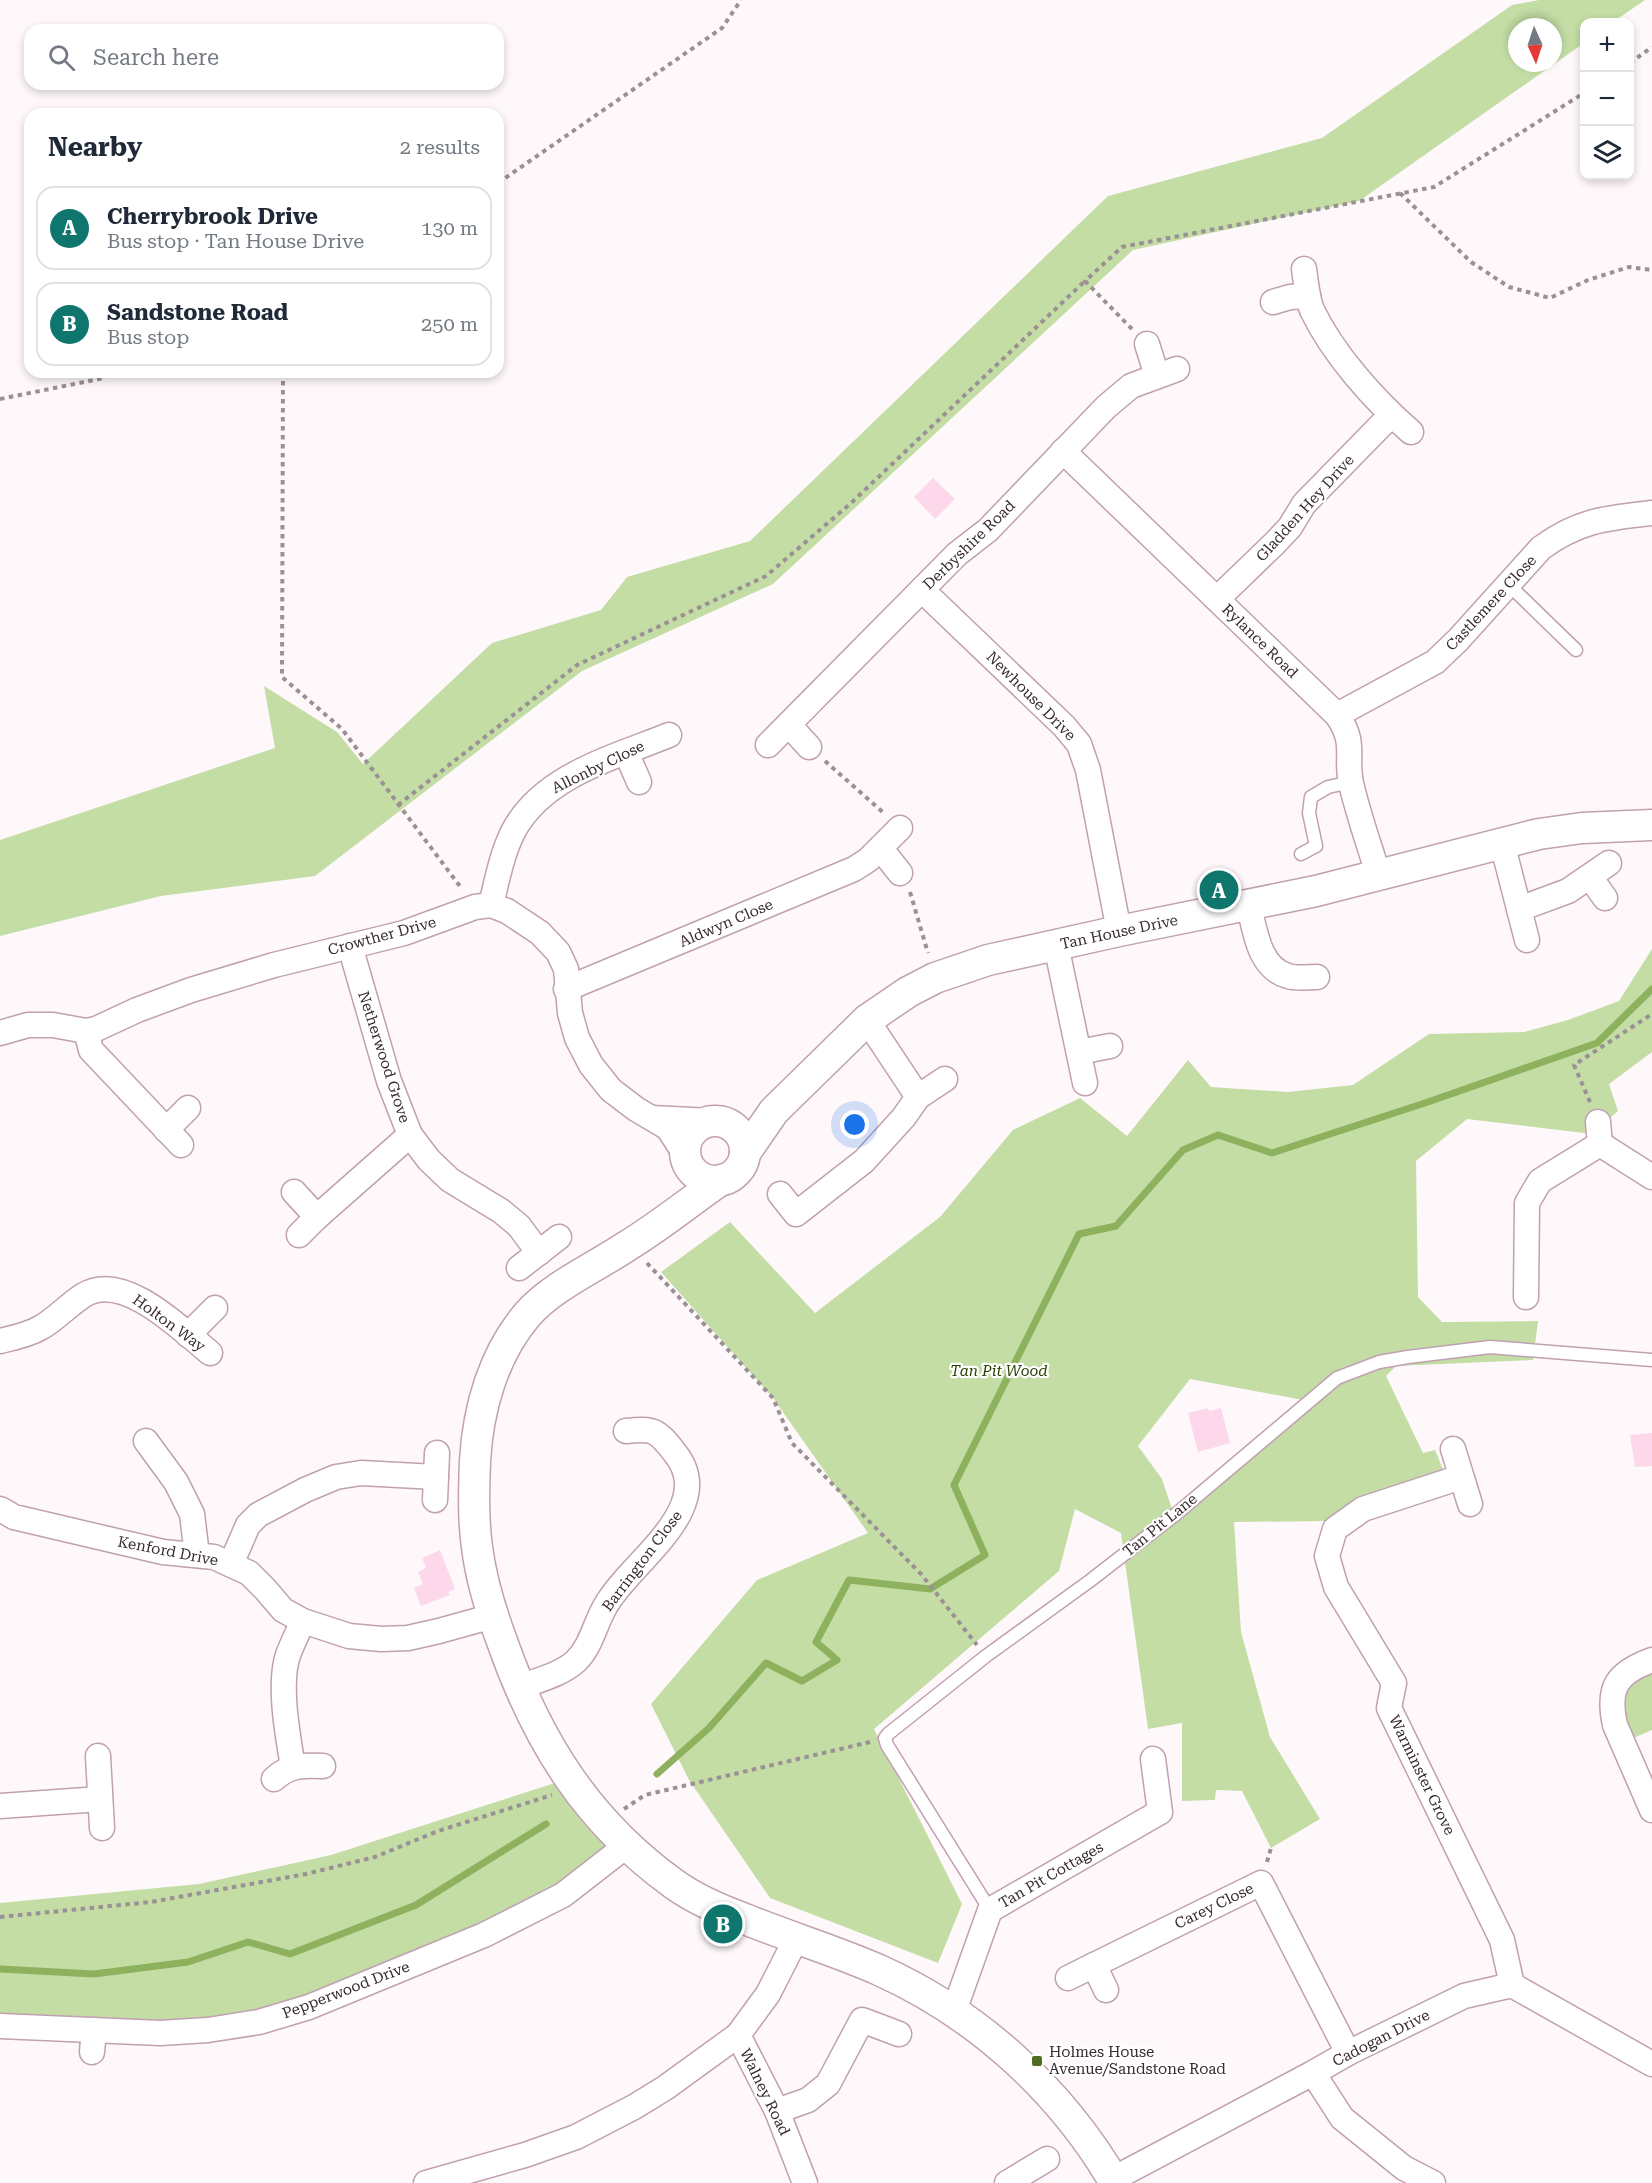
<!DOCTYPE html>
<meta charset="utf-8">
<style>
:root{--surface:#fff;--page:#f6f6f7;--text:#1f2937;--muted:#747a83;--line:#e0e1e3;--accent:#0f766e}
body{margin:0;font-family:"Roboto Serif",serif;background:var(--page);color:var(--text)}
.controls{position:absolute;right:18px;top:18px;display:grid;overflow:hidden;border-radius:12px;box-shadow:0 3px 9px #0003}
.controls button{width:54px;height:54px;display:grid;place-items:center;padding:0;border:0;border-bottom:2px solid var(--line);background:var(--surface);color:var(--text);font:30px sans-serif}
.compass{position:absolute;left:1508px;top:18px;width:54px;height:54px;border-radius:50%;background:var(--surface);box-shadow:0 3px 9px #0003;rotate:177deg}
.you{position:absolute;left:855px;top:1125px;width:21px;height:21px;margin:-15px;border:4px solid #fff;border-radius:50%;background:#1a73e8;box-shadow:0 0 0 9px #1a73e833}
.badge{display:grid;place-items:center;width:39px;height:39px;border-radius:50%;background:var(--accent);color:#fff;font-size:20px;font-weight:700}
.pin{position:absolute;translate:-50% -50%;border:3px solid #fff;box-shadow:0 2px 6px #0006}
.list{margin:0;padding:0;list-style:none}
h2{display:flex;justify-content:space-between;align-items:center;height:78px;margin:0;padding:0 24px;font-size:26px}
h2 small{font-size:20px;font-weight:400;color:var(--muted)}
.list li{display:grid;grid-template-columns:39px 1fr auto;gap:18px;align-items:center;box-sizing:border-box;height:84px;margin:0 12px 12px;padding:0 12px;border:2px solid var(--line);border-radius:18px}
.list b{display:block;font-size:22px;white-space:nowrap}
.list p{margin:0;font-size:20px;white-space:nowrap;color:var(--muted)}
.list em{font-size:20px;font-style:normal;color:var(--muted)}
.icon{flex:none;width:33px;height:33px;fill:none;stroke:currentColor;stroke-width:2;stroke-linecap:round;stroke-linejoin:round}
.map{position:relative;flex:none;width:1652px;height:2183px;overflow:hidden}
.search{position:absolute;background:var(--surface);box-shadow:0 3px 9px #0003;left:24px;top:24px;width:480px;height:66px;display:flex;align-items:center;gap:15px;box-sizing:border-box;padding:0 21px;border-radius:18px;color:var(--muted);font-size:22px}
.panel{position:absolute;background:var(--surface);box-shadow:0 3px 9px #0003;left:24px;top:108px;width:480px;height:270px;border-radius:18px}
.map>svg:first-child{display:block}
</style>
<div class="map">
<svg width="1652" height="2183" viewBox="0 0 1652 2183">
<rect width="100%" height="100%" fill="#fff8fb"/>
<!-- green -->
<g fill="#c3dda5" fill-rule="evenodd">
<path d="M1539,0h106l-32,22h-29v21l-225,158 -226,49 -360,334 -191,87 -267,205 -154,20 -161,40v-96l275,-92 -11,-62 73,46 26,32 129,-121 109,-33 26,-33 123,-36 358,-345 214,-58 190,-133zM1517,27h36v36h-36z"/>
<path d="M1652,949v103l-43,32 9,27 -26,23 -125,-15 -51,42 2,136 24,25 96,-1 -5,39 -137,6 -10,10 37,77 12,-3 10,24 -113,47 -98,1 7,110 29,105 50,82 -49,29 -29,-57 -26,-1 -1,10 -33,1v-78l-34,6 -27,-196 -46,-24 -16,62 -185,158 88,175 -24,59 -168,-65 -81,-118 -38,-76 106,-124 111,-47 -95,-135 -112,-126 69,-50 85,91 125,-96 73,-87 67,-32 47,38 61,-76 23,27 77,5 65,-7 76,-51 95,-2 44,-12 51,-19zM1190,1379l119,22 -133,120 -14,-42 -24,-33z"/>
<polygon points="1652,1660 1652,1730 1622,1743 1612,1710 1640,1664"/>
<polygon points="555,1783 576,1787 605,1847 591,1862 556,1885 482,1922 290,2001 208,2021 154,2022 0,2017 0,1903 199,1884 331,1855"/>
</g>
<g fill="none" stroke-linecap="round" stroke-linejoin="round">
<!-- stream -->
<g stroke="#8db15d" stroke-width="7">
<polyline points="657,1774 709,1728 766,1663 802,1681 837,1660 816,1642 849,1580 930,1589 985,1555 954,1485 1079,1234 1116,1226 1183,1150 1218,1135 1272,1153 1428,1102 1597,1043 1652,989"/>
<polyline points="0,1969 94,1974 188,1962 248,1942 290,1954 416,1905 546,1824"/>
</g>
</g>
<!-- building -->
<g fill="#fcd8ea">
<polygon points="933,478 955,499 935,519 914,497"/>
<polygon points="1208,1408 1209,1411 1221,1408 1230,1443 1198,1452 1188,1413"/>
<polygon points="1652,1433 1652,1466 1635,1467 1630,1435"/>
<polygon points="440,1550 455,1589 448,1592 450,1595 421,1606 414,1588 423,1584 418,1572 426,1568 422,1558"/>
</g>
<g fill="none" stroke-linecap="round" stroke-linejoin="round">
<!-- service casing -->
<g stroke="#c0a0b1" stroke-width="15">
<g id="service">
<polyline points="1509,585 1576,650"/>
<polyline points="1301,854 1316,846 1309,813 1311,797 1328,787 1351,782"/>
<polyline points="990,1910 887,1745 885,1738 888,1734 986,1656 1091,1580 1176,1514 1337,1378 1379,1362 1408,1357 1490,1347 1652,1360"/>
</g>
</g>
<!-- minor casing -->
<g stroke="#c0a0b1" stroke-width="27">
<g id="minor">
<path d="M1304,269c2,13 3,29 8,41 21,44 62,90 99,122"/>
<polyline points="1273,302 1290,297 1308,296"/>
<polyline points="1147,344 1157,376"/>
<path d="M1063,451l274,264c20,29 8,40 14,68 7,31 18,61 27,91"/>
<polyline points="922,590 1064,726 1079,744 1088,770 1119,931"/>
<polyline points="1217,599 1275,543 1290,527 1304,504 1391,415"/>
<path d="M1337,715l98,-53 23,-22 83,-92c38,-28 66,-30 111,-35"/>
<polyline points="789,725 809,747"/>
<polyline points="768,745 957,554 988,530 1106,407 1131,386 1177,369"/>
<polyline points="626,752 639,782"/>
<polyline points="1502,843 1527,940"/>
<polyline points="881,849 900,873"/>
<polyline points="1590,877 1605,898"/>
<path d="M491,905c6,-25 11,-52 23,-75 30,-55 101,-73 155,-95"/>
<path d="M1249,906c6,25 10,62 39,70 9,3 20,1 29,1"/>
<polyline points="1519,909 1568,891 1609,863"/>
<polyline points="1056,945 1085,1083"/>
<polyline points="350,946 389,1081 410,1135 429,1160 450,1180 501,1211 519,1226 539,1253"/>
<polyline points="566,989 854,869 868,860 900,828"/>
<polyline points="86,1031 91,1050 181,1145"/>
<polyline points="0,1033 28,1025 53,1025 86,1031 96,1029 137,1010 191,990 274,965 404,933 475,907 491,905 507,911 540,933 558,952 566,969 570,1013 577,1038 591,1065 611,1090 636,1109 668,1128 685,1154"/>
<polyline points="1079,1052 1110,1046"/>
<polyline points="918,1097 945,1079"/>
<polyline points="652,1118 711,1121"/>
<polyline points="1598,1122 1600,1144"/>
<polyline points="166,1130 188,1108"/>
<polyline points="294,1192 317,1217 410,1135"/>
<polyline points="780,1194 796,1214 864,1161 904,1117 918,1097 867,1020"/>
<polyline points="299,1235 317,1217"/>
<polyline points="519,1268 559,1237"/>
<polyline points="1526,1297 1527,1203 1540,1181 1600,1144 1652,1177"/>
<polyline points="188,1335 215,1308"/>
<path d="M0,1341c13,-3 28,-6 40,-13 15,-8 28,-23 44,-33 39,-24 96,33 126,58"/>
<polyline points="146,1441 176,1482 192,1514 197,1555"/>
<polyline points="1453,1449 1470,1504"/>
<polyline points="1461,1477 1363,1509 1335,1529 1327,1556 1336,1587 1394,1683 1389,1708 1502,1940 1512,1985"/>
<polyline points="435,1500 436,1477"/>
<polyline points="0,1509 14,1517 163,1552 214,1557 249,1573 265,1589 283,1610 303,1621 349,1636 381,1639 408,1638 439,1631 493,1616"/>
<polyline points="231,1564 248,1525 258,1515 305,1490 336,1477 361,1473 436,1477 437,1453"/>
<path d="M1652,1660c-36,13 -45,28 -37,65l37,85"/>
<path d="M518,1688c19,-8 43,-13 58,-27 16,-16 19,-38 30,-56 24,-43 113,-97 69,-152 -18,-23 -21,-25 -49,-22"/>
<polyline points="98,1756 102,1828"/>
<path d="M293,1767c-5,-30 -15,-83 -5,-112 4,-11 10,-23 15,-34"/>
<path d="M274,1779c15,-14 29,-14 49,-13"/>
<polyline points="0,1806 100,1799"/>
<polyline points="1094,1965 1261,1883 1348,2053"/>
<polyline points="1068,1978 1094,1965 1106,1990"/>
<polyline points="954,2011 990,1910 1160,1812 1153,1759"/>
<polyline points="0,2026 160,2033 208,2030 259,2022 309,2007 484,1935 563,1895 626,1846"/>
<polyline points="738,2035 777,2111 805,2183"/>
<polyline points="92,2052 94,2030"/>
<polyline points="1313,2073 1342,2118 1404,2168 1433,2183"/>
<polyline points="777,2111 808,2100 828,2084 862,2020 899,2034"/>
<polyline points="1113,2179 1313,2073 1348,2053 1464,1996 1512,1985 1652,2064"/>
<polyline points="426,2183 525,2155 576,2137 634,2107 665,2088 738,2035 768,1994 796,1939"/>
<polyline points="1007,2183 1047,2159"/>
</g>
</g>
<!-- tertiary casing -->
<g stroke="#c0a0b1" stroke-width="33">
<g id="tertiary">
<circle cx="715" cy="1151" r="30"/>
<polyline points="745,1153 774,1111 867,1020 908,992 935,978 988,960 1119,931 1316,891 1539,834 1582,828 1652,825"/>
<path d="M721,1180c-32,22 -61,46 -94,66 -31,21 -75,40 -100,69 -34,40 -49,94 -52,146 -1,29 -2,57 2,86 4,33 14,65 26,97 35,99 85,178 171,240 22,16 46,26 71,35 44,18 91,32 134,51 98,44 182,120 236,213"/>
</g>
</g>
<!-- path -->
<g stroke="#9a9095" stroke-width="4" stroke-dasharray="4.5 4.5" stroke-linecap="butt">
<polyline points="1630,63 1652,47"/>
<polyline points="498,183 722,28 741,0"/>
<polyline points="1400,193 1471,262 1509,287 1550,298 1588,280 1629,267 1652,270"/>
<polyline points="1132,329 1085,281 1122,247 1434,187 1584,93"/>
<polyline points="283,372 282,677 342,729 462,889"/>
<polyline points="0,399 99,379 118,372"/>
<polyline points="825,761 885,814"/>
<polyline points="398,805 577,665 766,576 850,504 1085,281"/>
<polyline points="910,892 928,953"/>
<polyline points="1590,1102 1574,1065 1652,1014"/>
<polyline points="647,1263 773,1398 792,1443 921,1574 977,1645"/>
<polyline points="624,1809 645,1795 870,1742"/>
<polyline points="1267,1862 1271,1848"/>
<polyline points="0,1917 151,1902 306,1874 375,1857 438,1831 552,1795"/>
</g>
<!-- service -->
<use href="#service" stroke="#fff" stroke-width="12"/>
<!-- minor -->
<use href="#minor" stroke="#fff" stroke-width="24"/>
<!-- tertiary -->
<use href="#tertiary" stroke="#fff" stroke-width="30"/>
</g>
<!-- markers -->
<rect fill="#506d22" stroke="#fff" stroke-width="2" x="1031" y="2055" width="12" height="12" rx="3"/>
<g text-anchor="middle" stroke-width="4.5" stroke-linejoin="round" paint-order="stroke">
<!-- street labels -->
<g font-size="15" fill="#372a31" stroke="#fff">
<text transform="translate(1305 508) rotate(-48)" y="5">Gladden Hey Drive</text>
<text transform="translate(969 545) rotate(-44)" y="5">Derbyshire Road</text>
<text transform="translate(1491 603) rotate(-47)" y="5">Castlemere Close</text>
<text transform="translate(1260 641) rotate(44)" y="5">Rylance Road</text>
<text transform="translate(1031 696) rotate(45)" y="5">Newhouse Drive</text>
<text transform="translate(598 767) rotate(-26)" y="5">Allonby Close</text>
<text transform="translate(726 923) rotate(-23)" y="5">Aldwyn Close</text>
<text transform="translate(1119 932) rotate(-12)" y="5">Tan House Drive</text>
<text transform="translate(382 936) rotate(-15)" y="5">Crowther Drive</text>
<text transform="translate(384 1057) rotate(72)" y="5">Netherwood Grove</text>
<text transform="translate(169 1323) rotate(36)" y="5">Holton Way</text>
<text transform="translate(1160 1525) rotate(-39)" y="5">Tan Pit Lane</text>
<text transform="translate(168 1551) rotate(11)" y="5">Kenford Drive</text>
<text transform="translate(642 1561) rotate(-53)" y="5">Barrington Close</text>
<text transform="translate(1422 1775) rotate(64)" y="5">Warminster Grove</text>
<text transform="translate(1051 1875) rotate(-30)" y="5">Tan Pit Cottages</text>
<text transform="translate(1214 1906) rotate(-26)" y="5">Carey Close</text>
<text transform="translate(346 1990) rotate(-21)" y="5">Pepperwood Drive</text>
<text transform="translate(1381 2038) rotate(-27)" y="5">Cadogan Drive</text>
<text transform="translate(765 2092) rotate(64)" y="5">Walney Road</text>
</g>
<!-- park labels -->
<g font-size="15" font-style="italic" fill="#2a4000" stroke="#fff">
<text x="999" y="1376">Tan Pit Wood</text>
</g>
<!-- poi labels -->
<g font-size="15" fill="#372a31" stroke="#fff" text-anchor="start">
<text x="1049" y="2057">Holmes House<tspan x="1049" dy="17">Avenue/Sandstone Road</tspan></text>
</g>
</g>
</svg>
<div class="controls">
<button>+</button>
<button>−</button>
<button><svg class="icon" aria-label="layers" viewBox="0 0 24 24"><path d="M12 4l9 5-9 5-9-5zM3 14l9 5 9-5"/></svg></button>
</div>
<svg class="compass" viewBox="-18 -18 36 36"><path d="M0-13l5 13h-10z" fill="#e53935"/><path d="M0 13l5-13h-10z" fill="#747a83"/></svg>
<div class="you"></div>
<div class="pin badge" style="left:1219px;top:890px">A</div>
<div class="pin badge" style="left:723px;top:1924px">B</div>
<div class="search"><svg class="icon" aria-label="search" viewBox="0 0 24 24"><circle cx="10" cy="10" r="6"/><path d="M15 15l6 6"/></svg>Search here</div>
<section class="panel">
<h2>Nearby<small>2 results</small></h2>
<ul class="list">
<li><span class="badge">A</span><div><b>Cherrybrook Drive</b><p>Bus stop · Tan House Drive</p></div><em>130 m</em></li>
<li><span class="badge">B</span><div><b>Sandstone Road</b><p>Bus stop</p></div><em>250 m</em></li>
</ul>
</section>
</div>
